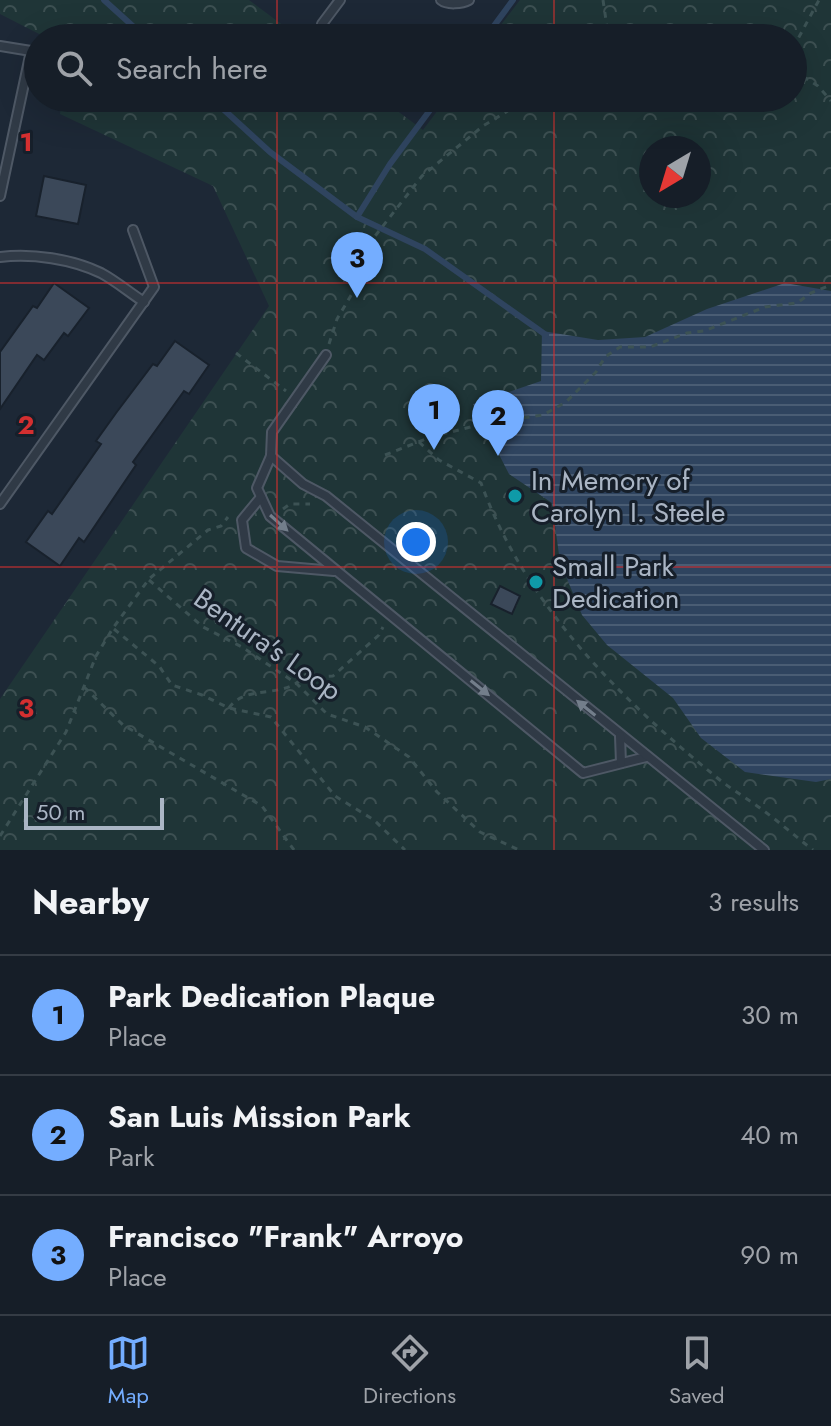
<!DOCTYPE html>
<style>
:root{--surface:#161e28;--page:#232b34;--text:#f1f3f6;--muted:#9ea2a8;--line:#353c45;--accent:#74adff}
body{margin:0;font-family:Jost,sans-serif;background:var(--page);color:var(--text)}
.compass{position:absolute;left:639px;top:136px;width:72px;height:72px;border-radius:50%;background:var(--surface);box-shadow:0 8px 32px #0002;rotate:218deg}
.scale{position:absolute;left:24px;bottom:20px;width:140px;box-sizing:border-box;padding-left:8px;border:4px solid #aab5c4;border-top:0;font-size:22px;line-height:28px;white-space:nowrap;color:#aab5c4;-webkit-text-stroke:6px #161f2a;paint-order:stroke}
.you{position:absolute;left:416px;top:542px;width:28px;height:28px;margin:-20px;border:6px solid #fff;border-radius:50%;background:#1a73e8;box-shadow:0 0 0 12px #1a73e833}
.badge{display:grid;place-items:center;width:52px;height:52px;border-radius:50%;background:var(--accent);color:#111;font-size:26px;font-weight:700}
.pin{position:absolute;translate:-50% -66px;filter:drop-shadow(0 2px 4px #0008)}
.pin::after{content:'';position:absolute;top:42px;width:28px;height:24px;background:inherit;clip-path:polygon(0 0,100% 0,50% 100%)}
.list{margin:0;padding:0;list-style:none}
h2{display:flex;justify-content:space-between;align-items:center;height:104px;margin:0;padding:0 32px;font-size:34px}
h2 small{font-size:26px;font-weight:400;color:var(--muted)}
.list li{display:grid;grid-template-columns:52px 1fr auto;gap:24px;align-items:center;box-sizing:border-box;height:120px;padding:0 32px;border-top:2px solid var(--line)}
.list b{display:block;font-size:30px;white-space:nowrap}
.list p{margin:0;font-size:26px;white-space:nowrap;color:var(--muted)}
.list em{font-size:26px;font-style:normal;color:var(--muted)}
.icon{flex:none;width:44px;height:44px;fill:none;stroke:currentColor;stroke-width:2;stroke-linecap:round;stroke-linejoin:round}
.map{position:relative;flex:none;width:831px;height:850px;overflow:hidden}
.search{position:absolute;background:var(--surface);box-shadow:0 8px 32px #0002;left:24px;right:24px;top:24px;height:88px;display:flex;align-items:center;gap:20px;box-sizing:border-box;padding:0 28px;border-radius:44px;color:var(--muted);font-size:30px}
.sheet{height:464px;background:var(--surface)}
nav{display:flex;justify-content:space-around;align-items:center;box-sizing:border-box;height:112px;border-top:2px solid var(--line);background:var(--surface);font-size:22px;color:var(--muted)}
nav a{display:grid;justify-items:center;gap:4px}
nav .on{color:var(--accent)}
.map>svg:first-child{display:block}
</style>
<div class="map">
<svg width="831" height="850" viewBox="0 0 831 850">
<defs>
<pattern id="park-crowns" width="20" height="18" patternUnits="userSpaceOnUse" patternTransform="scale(2)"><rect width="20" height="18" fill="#1f3537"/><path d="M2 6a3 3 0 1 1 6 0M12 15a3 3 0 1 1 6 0" fill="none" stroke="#3d5052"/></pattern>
<pattern id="water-rules" width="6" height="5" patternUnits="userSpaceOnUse" patternTransform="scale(2)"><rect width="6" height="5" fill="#2f445f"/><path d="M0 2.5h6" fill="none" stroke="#4a5d74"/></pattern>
</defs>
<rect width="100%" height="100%" fill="#1d2836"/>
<!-- park -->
<g fill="url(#park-crowns)" fill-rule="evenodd">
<polygon points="0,0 249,0 300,38 47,38 0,14"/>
<path d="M520,0h311v850h-831v-151l269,-393 -56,-120 -153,-72 3,-16h317l43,32 24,-32h346v-60h-302zM651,148h48v48h-48z"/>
</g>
<!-- water -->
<polygon fill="url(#water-rules)" points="785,283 831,291 831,779 816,782 745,772 701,738 673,698 607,645 582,615 560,562 552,503 509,474 473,404 541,381 542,331 598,340 645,337 707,309"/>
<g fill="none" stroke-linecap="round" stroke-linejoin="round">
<!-- stream -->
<g stroke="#2f445f" stroke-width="6">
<polyline points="104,0 146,38"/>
<polyline points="485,38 513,0"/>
<polyline points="211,98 270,152 357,217 425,249 546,335"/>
<polyline points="357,217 390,164 439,98"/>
</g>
</g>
<!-- building -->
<g fill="#3b4859" stroke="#18212c" stroke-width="2">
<polygon points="44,176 86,185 78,224 36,216"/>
<polygon points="54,283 89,308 68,336 64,333 44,360 37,355 0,409 0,352 33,306 37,308"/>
<polygon points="175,341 209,365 189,394 184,391 133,462 136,465 84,542 79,538 60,566 26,542 48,511 52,514 101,444 96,441 116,413 153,364 157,366"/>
<polygon points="500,586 520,596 512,614 491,604"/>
</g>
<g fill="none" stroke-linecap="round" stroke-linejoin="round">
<!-- lane casing -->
<g stroke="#4e5865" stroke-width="12">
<g id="lane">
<path d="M441,0c6,5 21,4 28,0"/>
<polyline points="322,24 340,0"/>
<polyline points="0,46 31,51 0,196"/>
<path d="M0,257c32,-4 72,2 101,16 15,8 29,20 43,29"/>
<polyline points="326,355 272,432 271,456 257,488 270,516 583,773 646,757"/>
<polyline points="271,456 303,484 326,496 764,850"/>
<polyline points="261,497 242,520 246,548 277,566 334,571"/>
<polyline points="0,504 154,287 133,230"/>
<polyline points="620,736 621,763"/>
</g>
</g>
<!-- path -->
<g stroke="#3c5254" stroke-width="3" stroke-dasharray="6 6" stroke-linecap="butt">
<polyline points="603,0 607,27 615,38"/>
<polyline points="599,38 607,27"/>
<polyline points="793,48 819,0"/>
<polyline points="793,70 818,86 831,101"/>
<polyline points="329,344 337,319 356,287 361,254 422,176 483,126 529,98"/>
<polyline points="236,353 286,391"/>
<path d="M419,442l20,18 42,23c44,121 136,213 234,293 14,12 30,21 45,32 18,13 35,28 53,42"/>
<polyline points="385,455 431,437 486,423 543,415 566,402 596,372 605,357 620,347 650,347 687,333 704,331 765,307 797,303 811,293 831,285"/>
<polyline points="283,509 290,504 310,504"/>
<polyline points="149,580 203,627 242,647 297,684 327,714 365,727 409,757 437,792 480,832 519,850"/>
<polyline points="114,629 159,666 172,685 202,695 229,708 271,717 335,796 374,820 405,850"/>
<polyline points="84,687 123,725 262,806 294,850"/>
<path d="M229,708c16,-24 55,-9 73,-30l31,-2 46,-41 4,-8"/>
<polyline points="0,836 66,732 96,656 113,628 149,579 208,530 221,526 228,517"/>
</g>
<!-- lane -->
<use href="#lane" stroke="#303a46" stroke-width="8"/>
</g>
<!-- one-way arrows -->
<defs><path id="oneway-solid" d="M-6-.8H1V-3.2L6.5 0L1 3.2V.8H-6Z" transform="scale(2)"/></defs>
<g fill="#737e8b">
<use href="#oneway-solid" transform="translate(279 523) rotate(42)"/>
<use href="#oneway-solid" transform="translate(480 688) rotate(39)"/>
<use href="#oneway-solid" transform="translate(586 708) rotate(-141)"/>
</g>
<!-- grid -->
<path fill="none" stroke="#d42f30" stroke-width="2" stroke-opacity="0.55" d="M277,0v38M554,0v38M277,98v752M554,98v752M0,283h831M0,567h831"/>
<!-- markers -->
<g fill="#0f9aa8" stroke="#161f2a" stroke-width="3">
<circle cx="515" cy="496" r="8"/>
<circle cx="536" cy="582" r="8"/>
</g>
<g text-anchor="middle" stroke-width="6" stroke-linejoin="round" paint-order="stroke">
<!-- poi labels -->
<g font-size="28" fill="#aab5c4" stroke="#161f2a" text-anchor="start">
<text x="531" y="490">In Memory of<tspan x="531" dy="32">Carolyn I. Steele</tspan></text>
<text x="552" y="576">Small Park<tspan x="552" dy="32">Dedication</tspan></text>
</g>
<!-- street labels -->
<g font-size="28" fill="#aab5c4" stroke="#161f2a">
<text transform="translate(268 644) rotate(35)" y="10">Bentura's Loop</text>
</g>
</g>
<g font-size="26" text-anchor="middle" font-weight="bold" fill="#d42f30" stroke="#161f2a" stroke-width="6" stroke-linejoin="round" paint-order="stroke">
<text x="26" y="151">1</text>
<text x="26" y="434">2</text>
<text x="26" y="717">3</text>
</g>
</svg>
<svg class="compass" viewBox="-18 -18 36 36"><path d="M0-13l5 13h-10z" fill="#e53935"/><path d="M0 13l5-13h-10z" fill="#9ea2a8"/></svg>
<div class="scale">50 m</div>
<div class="you"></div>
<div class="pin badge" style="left:434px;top:450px">1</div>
<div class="pin badge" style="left:498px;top:456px">2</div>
<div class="pin badge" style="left:357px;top:298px">3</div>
<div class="search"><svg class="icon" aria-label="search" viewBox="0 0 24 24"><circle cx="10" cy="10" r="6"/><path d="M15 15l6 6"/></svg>Search here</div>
</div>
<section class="sheet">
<h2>Nearby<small>3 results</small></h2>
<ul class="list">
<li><span class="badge">1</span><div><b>Park Dedication Plaque</b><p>Place</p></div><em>30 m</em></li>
<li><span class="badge">2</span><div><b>San Luis Mission Park</b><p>Park</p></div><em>40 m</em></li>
<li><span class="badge">3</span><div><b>Francisco &quot;Frank&quot; Arroyo</b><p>Place</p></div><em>90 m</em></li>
</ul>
</section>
<nav>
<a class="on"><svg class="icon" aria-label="map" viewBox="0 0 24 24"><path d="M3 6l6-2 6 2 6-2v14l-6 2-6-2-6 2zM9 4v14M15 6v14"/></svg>Map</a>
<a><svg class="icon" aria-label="directions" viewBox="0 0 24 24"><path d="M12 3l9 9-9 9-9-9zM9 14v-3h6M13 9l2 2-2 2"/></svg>Directions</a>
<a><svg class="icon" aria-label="saved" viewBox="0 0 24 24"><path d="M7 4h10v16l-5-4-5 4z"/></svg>Saved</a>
</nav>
